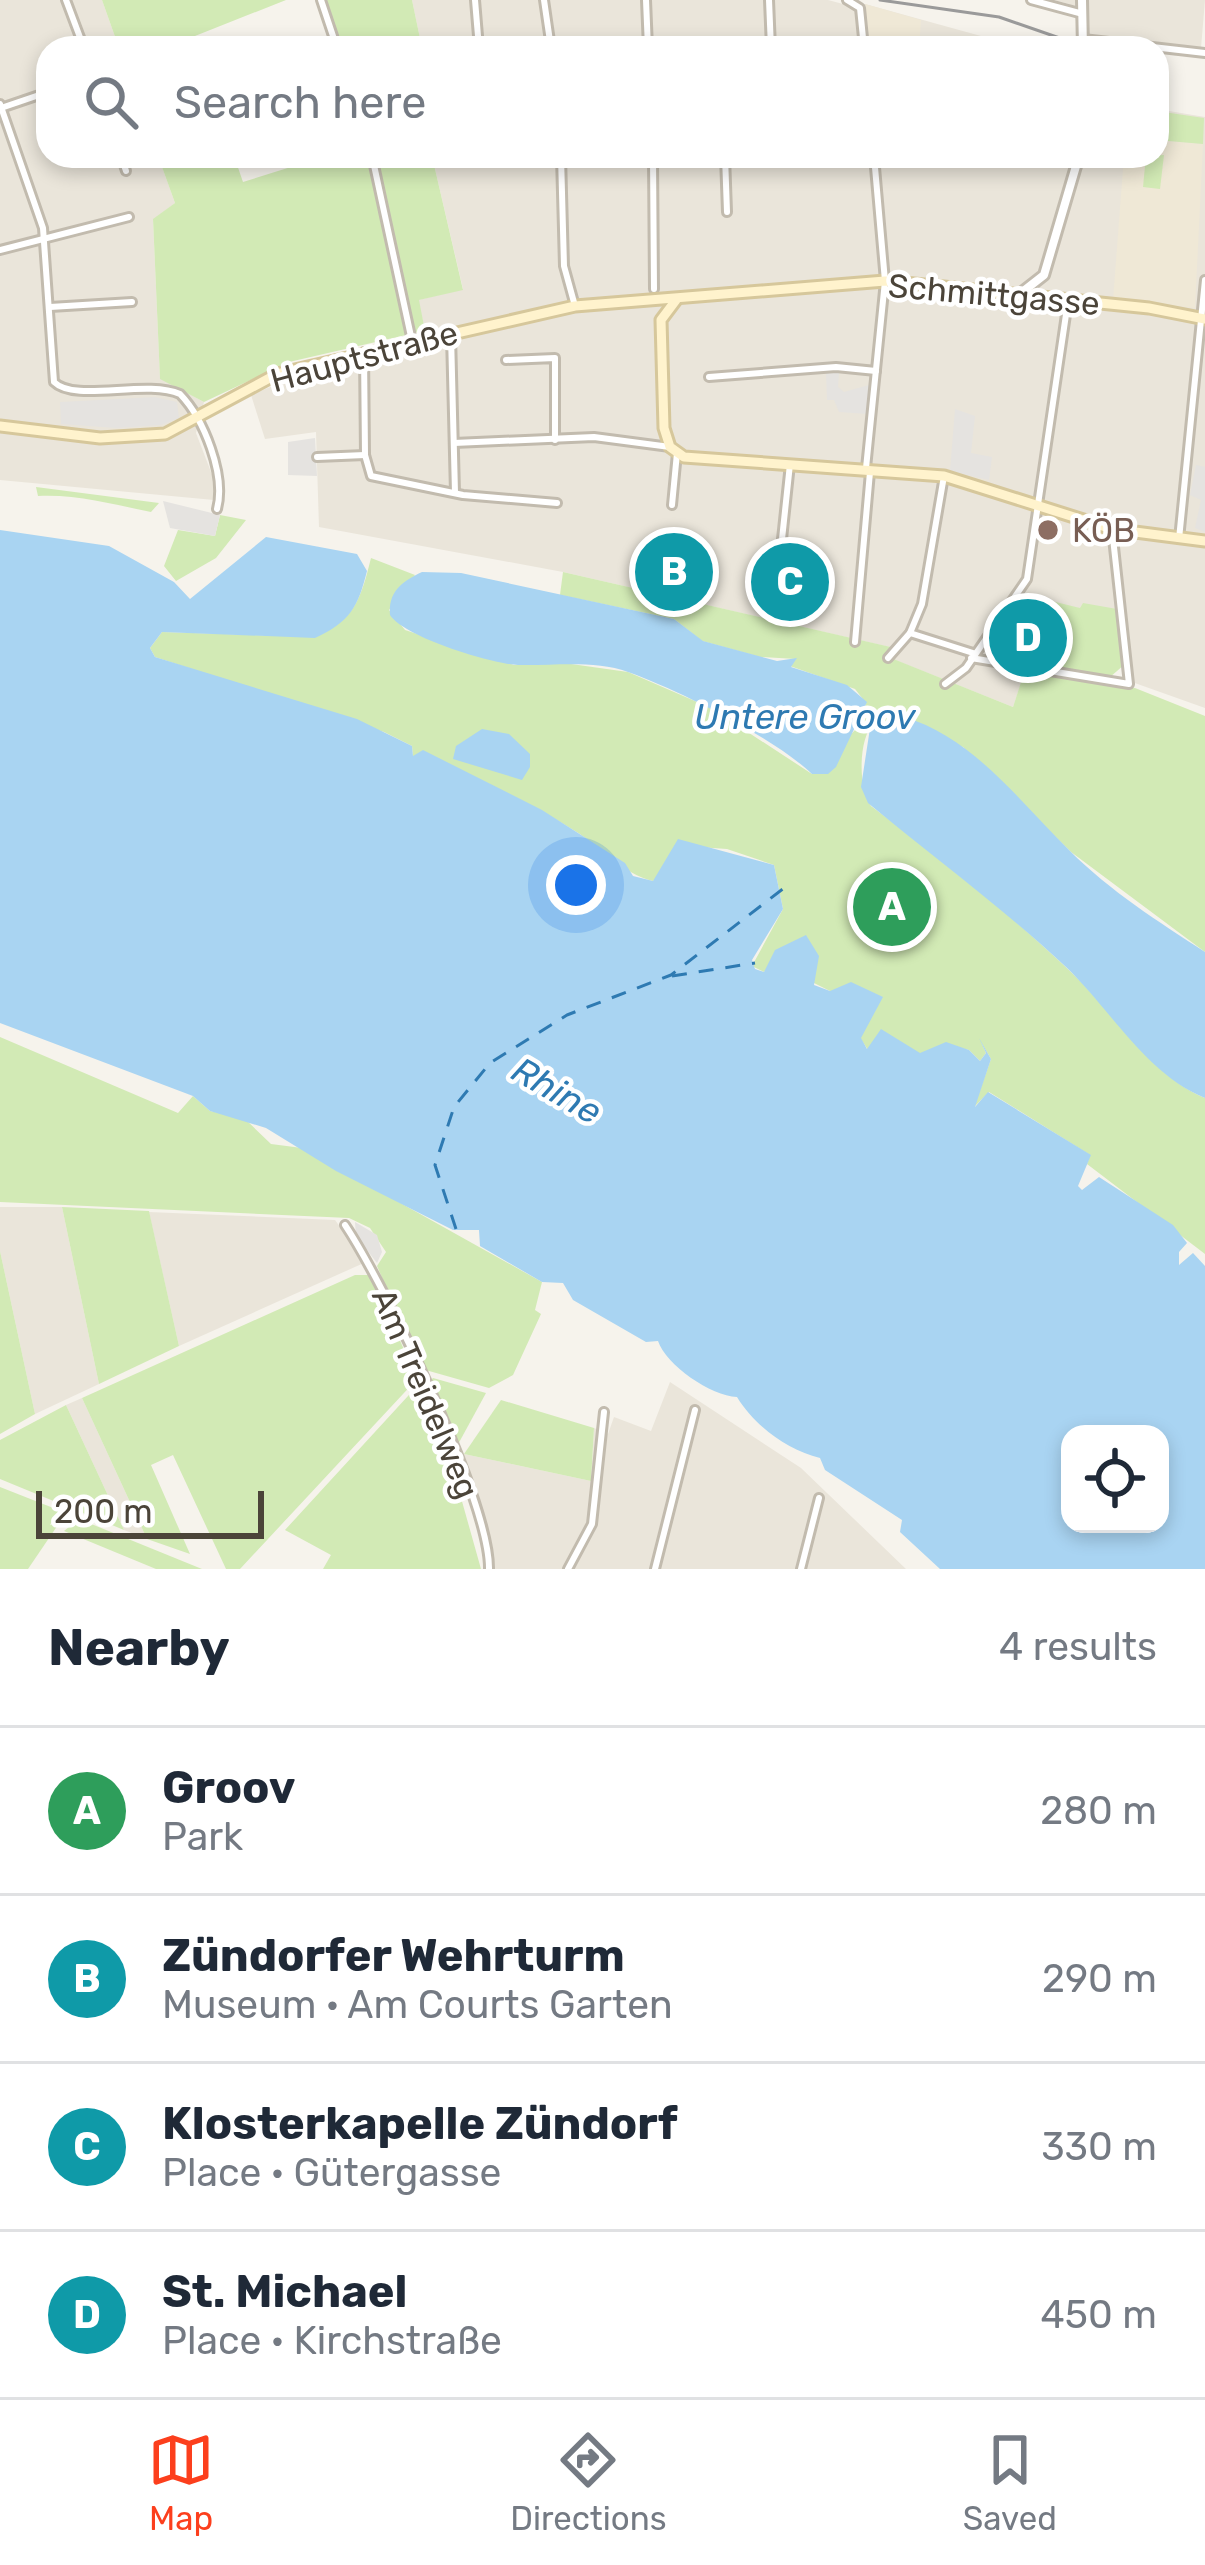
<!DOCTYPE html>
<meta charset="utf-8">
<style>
:root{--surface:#fff;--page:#f2f2f3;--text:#1f2937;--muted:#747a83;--line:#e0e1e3;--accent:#fc3f1d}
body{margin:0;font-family:Rubik,sans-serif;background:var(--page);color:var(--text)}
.controls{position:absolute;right:36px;bottom:36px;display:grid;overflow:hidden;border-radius:24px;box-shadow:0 6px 18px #0003}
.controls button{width:108px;height:108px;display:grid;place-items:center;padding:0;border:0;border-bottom:3px solid var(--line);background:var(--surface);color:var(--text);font:60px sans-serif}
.scale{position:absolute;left:36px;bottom:30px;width:228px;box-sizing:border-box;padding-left:12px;border:6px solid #4b4439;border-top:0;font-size:33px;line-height:42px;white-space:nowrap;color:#4b4439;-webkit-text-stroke:9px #fff;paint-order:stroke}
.you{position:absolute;left:576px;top:885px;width:42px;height:42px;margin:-30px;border:9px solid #fff;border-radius:50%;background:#1a73e8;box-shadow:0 0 0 18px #1a73e833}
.badge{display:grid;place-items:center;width:78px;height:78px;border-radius:50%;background:var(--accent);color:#fff;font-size:39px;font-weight:700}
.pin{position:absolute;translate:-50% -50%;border:6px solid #fff;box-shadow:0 3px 12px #0006}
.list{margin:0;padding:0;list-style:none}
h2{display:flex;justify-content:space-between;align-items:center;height:156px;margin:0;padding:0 48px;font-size:51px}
h2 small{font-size:39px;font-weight:400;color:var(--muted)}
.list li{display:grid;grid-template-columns:78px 1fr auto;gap:36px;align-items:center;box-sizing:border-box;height:168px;padding:0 48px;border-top:3px solid var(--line)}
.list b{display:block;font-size:45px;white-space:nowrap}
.list p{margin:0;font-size:39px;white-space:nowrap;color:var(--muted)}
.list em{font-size:39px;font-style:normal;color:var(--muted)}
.icon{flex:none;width:66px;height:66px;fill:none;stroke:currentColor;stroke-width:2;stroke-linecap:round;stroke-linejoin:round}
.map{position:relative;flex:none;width:1205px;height:1569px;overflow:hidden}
.search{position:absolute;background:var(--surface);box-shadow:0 6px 18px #0003;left:36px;right:36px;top:36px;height:132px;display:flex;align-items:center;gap:30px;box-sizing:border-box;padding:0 42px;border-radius:36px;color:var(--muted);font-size:45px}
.sheet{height:828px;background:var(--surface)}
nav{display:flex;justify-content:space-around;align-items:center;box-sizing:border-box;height:168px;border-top:3px solid var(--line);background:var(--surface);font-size:33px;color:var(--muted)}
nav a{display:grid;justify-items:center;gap:6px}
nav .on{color:var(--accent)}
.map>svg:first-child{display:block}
</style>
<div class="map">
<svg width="1205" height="1569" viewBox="0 0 1205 1569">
<rect width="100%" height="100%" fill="#f6f3ec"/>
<!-- residential -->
<g fill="#eae5da">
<polygon points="0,0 102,0 119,48 48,48 48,156 158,156 175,203 153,220 160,378 204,402 196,433 216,485 214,500 0,480"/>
<polygon points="412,0 828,0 858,8 865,4 1024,48 422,48"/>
<polygon points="1054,0 1205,0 1201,48 1090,36 1069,4"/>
<polygon points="1157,109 1205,117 1205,708 1132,682 1101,607 1081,608 1027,666 1013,707 890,658 894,648 563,572 319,527 316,432 265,439 251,395 299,375 428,344 418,300 463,289 432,156 1157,156"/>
<polygon points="0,1207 62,1207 99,1384 35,1414 0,1251"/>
<polygon points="149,1212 335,1220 366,1262 179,1346"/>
<polygon points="670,1382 801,1468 906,1569 492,1569 485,1519 461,1459 464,1454 591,1481 594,1428 608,1434 614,1417 651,1431"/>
<polygon points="82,1398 147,1539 124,1530 66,1405"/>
</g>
<!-- education -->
<g fill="#efe8d6">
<polygon points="865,4 921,20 919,48 869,48"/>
<polygon points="1157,140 1203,144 1195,308 1113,300 1124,156 1157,156"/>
</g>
<!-- green -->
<g fill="#d2eab5">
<polygon points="102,0 286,0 195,36 198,48 119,48"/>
<polygon points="326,0 412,0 422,48 342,48"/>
<polygon points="1157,111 1204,118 1203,144 1157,140"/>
<polygon points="1164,155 1160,189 1143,187 1146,156"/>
<polygon points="158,156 234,156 243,182 326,156 368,156 406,335 289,362 204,402 160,379 153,219 175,203"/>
<polygon points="376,156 432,156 463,290 419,300 425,331 414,333"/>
<path d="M36,487l123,16 -8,9c-36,-7 -74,-18 -113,-16z"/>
<polygon points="220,515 246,520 216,558 176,581 164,566 178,530 215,536"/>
<path d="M371,558l44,17 -26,35 16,20 109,35 43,-3 71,10 83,36 101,66 46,-47 8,-24 -11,-14 -65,-23 6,-7 -36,-2 -58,-16 -28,-22 -114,-24 3,-23 332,76 -4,10 122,49 11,-34 111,15 70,28v236l-134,-100 -108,-105 -89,-25c-16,17 -16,66 -3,84 70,52 137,106 200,166 42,40 80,104 134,126v156l-118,-90 3,-9 -101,-63 -15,15 17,-48 -10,-17 5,11 -6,8 -11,-11 -13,-3 -32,7 -56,-4 -38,-59 -58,-29 -8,10 -12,-6 31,-57 -9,-44 -47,-16 -29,-2 -45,34c-30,-7 -52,-34 -78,-50 -51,-32 -105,-57 -162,-75l-1,-10 -28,-14 -229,-75 -5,-9 12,-16 153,5c40,-17 46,-39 56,-79z"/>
<polygon points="1027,595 1080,608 1083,603 1117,609 1125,664 1109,678 1011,664"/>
<polygon points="0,1037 178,1113 193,1096 210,1111 244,1118 271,1144 302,1148 542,1282 535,1310 541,1314 513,1375 489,1388 422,1369 377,1266 386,1252 370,1228 349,1218 0,1202"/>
<polygon points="62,1207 149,1211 179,1346 99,1384"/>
<polygon points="0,1251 35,1414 0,1434"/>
<polygon points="355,1275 371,1275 417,1379 240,1569 226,1569 173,1455 151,1465 190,1554 147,1539 82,1398"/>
<polygon points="433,1378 486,1393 456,1448 428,1383"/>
<polygon points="419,1384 449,1455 481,1569 323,1569 331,1555 285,1530"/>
<polygon points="501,1400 594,1428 591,1481 464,1454"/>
<polygon points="66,1405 124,1530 0,1479 0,1440"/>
<polygon points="0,1487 66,1513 28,1569 0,1569"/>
<polygon points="79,1519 202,1569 156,1569 64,1531"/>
</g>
<!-- parking -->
<g fill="#e5e3e0">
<polygon points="826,373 839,373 838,387 844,392 869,385 867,414 839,412 834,400 827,400"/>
<polygon points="155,397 177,402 179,418 161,425 116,428 61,424 60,402"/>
<polygon points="955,409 975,416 971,453 992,457 989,480 950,471"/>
<polygon points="315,438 317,476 288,475 288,442"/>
<polygon points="1196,465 1205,467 1205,532 1195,528 1201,500 1190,495"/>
<polygon points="163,501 220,515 215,536 170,528"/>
<polygon points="355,1222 377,1235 382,1252 377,1263 356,1236"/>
</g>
<!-- water -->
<g fill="#a9d4f2" fill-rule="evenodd">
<path d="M0,530l109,16 65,36 16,17 76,-62 91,17 10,17c-9,36 -17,51 -52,67l-153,-6 -12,16 5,9 202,62 55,27 1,10 10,-6 119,60 83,53 8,13 20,5 25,-42 96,26 9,44 -31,51 3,9 9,3 11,-22 31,-15 13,21 -5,29 16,6 21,-9 32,15 -22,41 6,11 14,-20 39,24 26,-11 23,8 11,11 6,-8 -7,-15 12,21 -16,48 13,-15 103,63 -13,31 4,4 17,-13 74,48 14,18 -8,9v13l14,-12 12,13v303h-265l-40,-37 2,-12 -77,-50 -5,-12c-33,-8 -66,-33 -83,-61 -26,-1 -71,-32 -79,-56l-12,1 -73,-42 -10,-17 -21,-1 -62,-36 -1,-16h-26l-117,-59 -70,-43 -56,-17 -17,-15 -193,-73zM1160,1434v90h-90v-90z"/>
<path d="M422,572l39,1 213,46 29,22 74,20 20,-3 -6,9 56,18 20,17 -31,65 -8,7h-16c-38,-36 -131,-83 -184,-102 -33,-12 -75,-6 -110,-7 -26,-1 -114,-28 -128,-50 -2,-24 13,-34 32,-43z"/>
<path d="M872,715l2,7 19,7 11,-12c69,20 117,86 166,134 40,40 89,71 135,101v146c-59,-24 -94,-88 -139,-131 -63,-59 -132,-109 -198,-164l-7,-16z"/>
<polygon points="482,729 509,734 530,754 530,767 522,780 453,759 456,746"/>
</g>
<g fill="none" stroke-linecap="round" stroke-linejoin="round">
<!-- ferry -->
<g stroke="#2e7ab2" stroke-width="3" stroke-dasharray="15 12" stroke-linecap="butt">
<polyline points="672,976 755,963"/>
<polyline points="456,1229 435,1165 454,1107 490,1063 567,1015 671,975 784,888"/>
</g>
<!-- minor casing -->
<g stroke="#c2bbae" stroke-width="12">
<g id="minor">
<polyline points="66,0 84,48"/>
<polyline points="321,0 337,48"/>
<polyline points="475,0 479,48"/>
<polyline points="544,0 551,48"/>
<polyline points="646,0 648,48"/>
<polyline points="769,0 771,48"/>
<polyline points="847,0 860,8 864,48"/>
<polyline points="1031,0 1083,14"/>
<polyline points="1083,39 1205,53"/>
<path d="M0,104l43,124 11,154c21,21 92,-3 126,12 24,25 46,81 37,115"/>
<polyline points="1,108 48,92"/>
<polyline points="121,156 126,171"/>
<polyline points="372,156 412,341"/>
<polyline points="561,156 564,266 575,306"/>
<polyline points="653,156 654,289"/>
<polyline points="725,156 727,212"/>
<polyline points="0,250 129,217"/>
<polyline points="50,307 132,302"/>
<polyline points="451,335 455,493"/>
<polyline points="364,352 365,455 371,476 463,495 557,503"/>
<polyline points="506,360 555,358 555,440"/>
<polyline points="709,377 836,367 876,371"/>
<polyline points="454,443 594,437 670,447"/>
<polyline points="317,457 365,455"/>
<polyline points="866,468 885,281 874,156"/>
<polyline points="672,505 677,453"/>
<polyline points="1179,539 1205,280"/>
<polyline points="775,605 790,464"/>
<polyline points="910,633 973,653"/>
<polyline points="855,642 870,472"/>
<polyline points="888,658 910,633 922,604 944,476"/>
<polyline points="971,658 1129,684 1112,529"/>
<polyline points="945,684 966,668 1027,579 1068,301"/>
<path d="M345,1225c40,60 145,277 144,344"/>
<polyline points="568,1569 592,1524 604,1412"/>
<polyline points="655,1569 695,1410"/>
<polyline points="801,1569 819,1498"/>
</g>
</g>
<!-- tertiary casing -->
<g stroke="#c2bbae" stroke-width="14">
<g id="tertiary">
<polyline points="1082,0 1083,48"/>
<polyline points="1021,293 1044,275 1079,156"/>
</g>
</g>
<!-- secondary casing -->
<g stroke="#d6c79b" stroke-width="15">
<g id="secondary">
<polyline points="676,300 661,320 664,428 670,447 684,457 944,476 1112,529 1205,541"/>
<polyline points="0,426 100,438 165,434 277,374 575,306 885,281 1149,308 1205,319"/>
</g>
</g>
<!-- minor -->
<use href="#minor" stroke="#fff" stroke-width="6"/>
<!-- tertiary -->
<use href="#tertiary" stroke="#fff" stroke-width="8"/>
<!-- secondary -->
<use href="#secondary" stroke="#fff3cd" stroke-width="9"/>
<!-- tram -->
<polyline stroke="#9a9a9a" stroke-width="3" points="880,0 999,17 1074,43"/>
</g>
<!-- markers -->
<circle fill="#8d6e63" stroke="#fff" stroke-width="4.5" cx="1048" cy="530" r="12"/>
<g text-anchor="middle" stroke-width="9" stroke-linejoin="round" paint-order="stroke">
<!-- street labels -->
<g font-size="33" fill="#4b4439" stroke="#fff">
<text transform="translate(994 294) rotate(5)" y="12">Schmittgasse</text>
<text transform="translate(364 356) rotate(-15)" y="12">Hauptstraße</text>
<text transform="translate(426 1393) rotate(67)" y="12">Am Treidelweg</text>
</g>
<!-- education labels -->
<g font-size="33" fill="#785e54" stroke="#fff" text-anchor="start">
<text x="1072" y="542">KÖB</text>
</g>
<!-- water labels -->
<g font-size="36" font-style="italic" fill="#2e7ab2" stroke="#fff">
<text x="805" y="729">Untere Groov</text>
<text transform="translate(557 1090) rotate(30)" y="13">Rhine</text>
</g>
</g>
</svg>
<div class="controls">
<button><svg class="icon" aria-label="locate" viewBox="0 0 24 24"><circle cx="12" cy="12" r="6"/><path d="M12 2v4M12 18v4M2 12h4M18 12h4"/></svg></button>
</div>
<div class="scale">200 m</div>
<div class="you"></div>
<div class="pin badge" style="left:892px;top:907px;background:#2e9e5b">A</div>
<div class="pin badge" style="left:674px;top:572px;background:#0f9aa8">B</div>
<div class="pin badge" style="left:790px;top:582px;background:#0f9aa8">C</div>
<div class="pin badge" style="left:1028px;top:638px;background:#0f9aa8">D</div>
<div class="search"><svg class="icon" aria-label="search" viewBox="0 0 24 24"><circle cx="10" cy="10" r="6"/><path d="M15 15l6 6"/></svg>Search here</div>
</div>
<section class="sheet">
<h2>Nearby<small>4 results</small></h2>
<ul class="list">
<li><span class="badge" style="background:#2e9e5b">A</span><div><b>Groov</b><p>Park</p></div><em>280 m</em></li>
<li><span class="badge" style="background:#0f9aa8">B</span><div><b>Zündorfer Wehrturm</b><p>Museum · Am Courts Garten</p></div><em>290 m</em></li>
<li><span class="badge" style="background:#0f9aa8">C</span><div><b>Klosterkapelle Zündorf</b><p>Place · Gütergasse</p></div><em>330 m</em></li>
<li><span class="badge" style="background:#0f9aa8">D</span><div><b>St. Michael</b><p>Place · Kirchstraße</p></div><em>450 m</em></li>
</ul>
</section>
<nav>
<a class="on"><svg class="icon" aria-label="map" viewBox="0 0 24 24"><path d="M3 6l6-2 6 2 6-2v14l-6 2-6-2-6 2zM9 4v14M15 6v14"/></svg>Map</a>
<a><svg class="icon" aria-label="directions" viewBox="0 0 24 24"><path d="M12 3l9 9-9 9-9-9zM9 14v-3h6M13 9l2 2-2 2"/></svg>Directions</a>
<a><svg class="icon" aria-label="saved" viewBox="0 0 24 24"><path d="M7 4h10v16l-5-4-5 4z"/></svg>Saved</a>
</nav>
